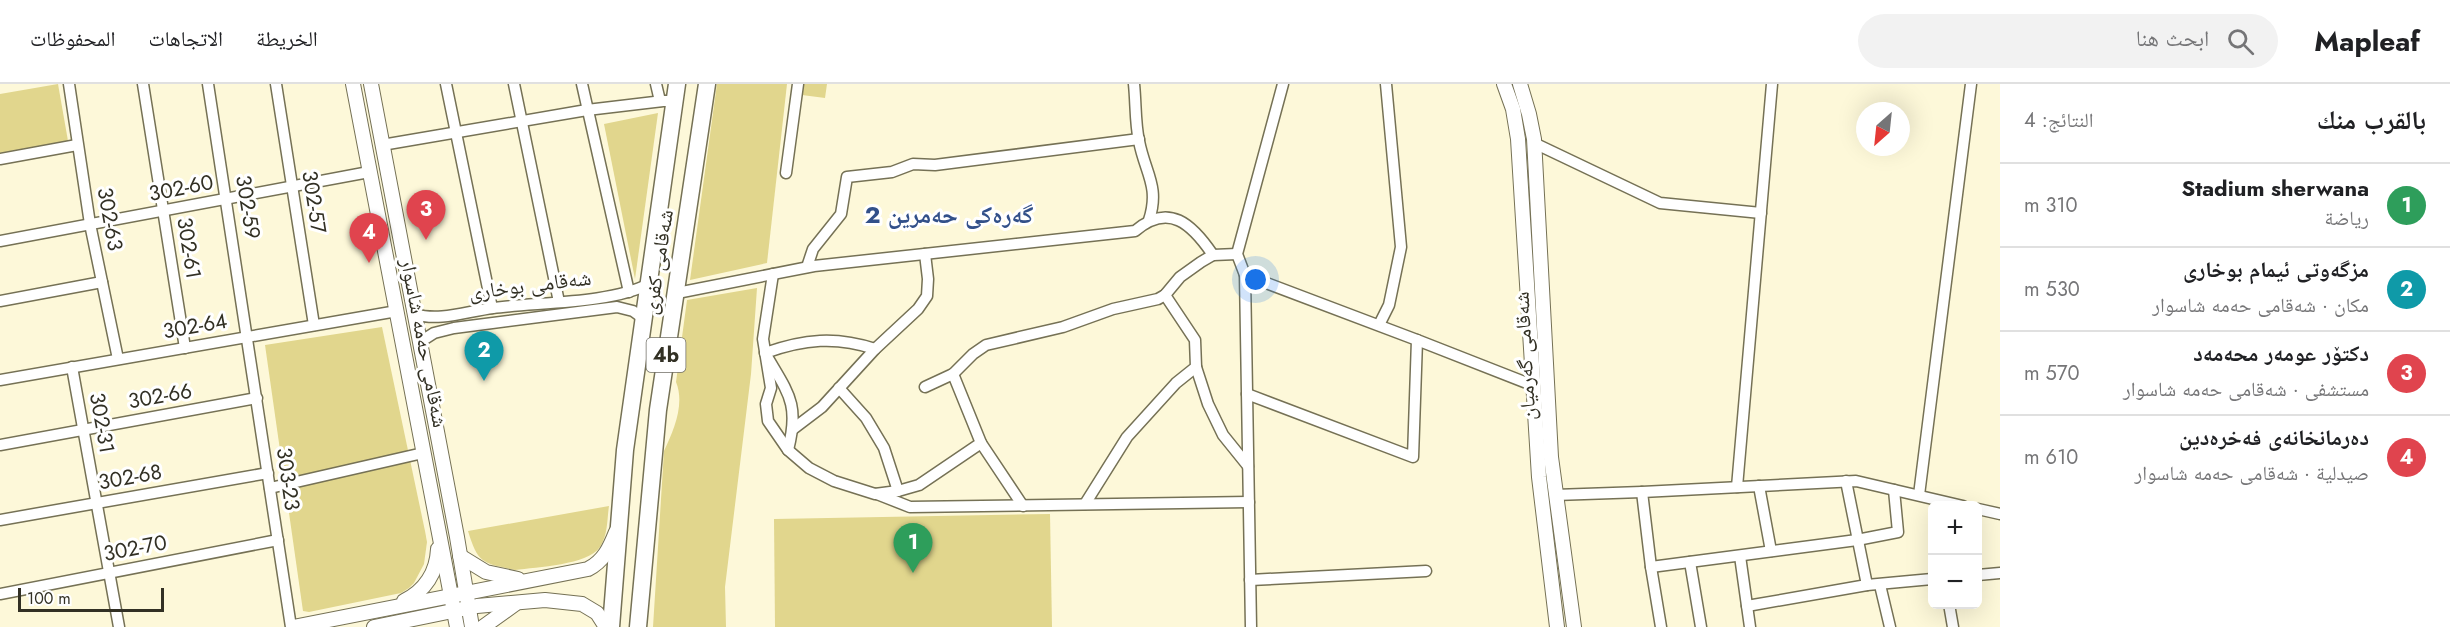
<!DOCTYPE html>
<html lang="ar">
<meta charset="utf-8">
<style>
:root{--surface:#fff;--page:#f2f2f2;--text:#202124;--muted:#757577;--line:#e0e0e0;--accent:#2962cf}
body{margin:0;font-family:Jost,"Noto Naskh Arabic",sans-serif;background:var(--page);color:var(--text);direction:rtl}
.controls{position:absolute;right:18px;bottom:18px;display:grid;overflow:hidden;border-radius:9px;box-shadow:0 6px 24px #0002}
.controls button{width:54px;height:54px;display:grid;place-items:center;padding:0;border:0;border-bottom:2px solid var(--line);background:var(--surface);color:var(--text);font:30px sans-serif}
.compass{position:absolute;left:1856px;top:18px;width:54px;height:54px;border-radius:50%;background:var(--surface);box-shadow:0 6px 24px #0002;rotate:207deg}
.scale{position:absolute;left:18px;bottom:15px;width:146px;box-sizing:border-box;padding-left:6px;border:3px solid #323024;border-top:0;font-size:16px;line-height:21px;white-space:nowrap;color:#323024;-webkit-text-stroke:4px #fff;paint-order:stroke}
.you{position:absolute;left:1256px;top:196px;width:21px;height:21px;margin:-15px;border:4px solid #fff;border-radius:50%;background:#1a73e8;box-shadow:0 0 0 9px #1a73e833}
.badge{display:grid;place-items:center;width:39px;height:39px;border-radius:50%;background:var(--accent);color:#fff;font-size:20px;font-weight:700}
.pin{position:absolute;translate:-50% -50px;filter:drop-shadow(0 2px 3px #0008)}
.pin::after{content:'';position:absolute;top:32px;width:21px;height:18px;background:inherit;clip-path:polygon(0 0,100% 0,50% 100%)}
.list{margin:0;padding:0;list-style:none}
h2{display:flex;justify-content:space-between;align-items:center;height:78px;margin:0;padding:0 24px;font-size:26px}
h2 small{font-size:20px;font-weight:400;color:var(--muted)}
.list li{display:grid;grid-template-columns:39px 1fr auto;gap:18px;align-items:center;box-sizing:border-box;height:84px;padding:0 24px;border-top:2px solid var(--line)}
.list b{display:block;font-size:22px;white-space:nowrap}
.list p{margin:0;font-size:20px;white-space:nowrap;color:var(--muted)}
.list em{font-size:20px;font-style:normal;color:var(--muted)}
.icon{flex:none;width:33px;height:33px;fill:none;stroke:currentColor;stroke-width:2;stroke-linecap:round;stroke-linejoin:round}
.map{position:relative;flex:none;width:2000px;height:543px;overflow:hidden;direction:ltr}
header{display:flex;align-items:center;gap:36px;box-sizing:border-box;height:84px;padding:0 30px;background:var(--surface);border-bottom:2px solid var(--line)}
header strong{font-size:28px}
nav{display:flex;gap:33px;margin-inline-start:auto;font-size:21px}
.search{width:420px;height:54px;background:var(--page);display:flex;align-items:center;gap:15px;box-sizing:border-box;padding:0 21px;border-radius:33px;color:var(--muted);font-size:22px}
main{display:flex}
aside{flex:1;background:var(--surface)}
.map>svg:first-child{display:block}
</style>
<header>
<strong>Mapleaf</strong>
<div class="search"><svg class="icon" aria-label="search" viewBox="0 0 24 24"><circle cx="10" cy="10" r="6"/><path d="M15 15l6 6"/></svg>ابحث هنا</div>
<nav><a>الخريطة</a><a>الاتجاهات</a><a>المحفوظات</a></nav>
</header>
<main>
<aside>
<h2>بالقرب منك<small>النتائج: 4</small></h2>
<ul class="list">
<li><span class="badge" style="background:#2e9e5b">1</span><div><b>Stadium sherwana</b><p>رياضة</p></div><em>310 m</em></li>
<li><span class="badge" style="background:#0f9aa8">2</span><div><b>مزگەوتی ئیمام بوخاری</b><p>مكان · شەقامی حەمە شاسوار</p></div><em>530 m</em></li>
<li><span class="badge" style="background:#e0444e">3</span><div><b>دکتۆر عومەر محەمەد</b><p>مستشفى · شەقامی حەمە شاسوار</p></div><em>570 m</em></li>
<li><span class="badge" style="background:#e0444e">4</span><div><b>دەرمانخانەی فەخرەدین</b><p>صيدلية · شەقامی حەمە شاسوار</p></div><em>610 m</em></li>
</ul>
</aside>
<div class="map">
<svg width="2000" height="543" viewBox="0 0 2000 543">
<rect width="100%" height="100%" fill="#fdf8d9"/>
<!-- green -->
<g fill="#e1d68d">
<polygon points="58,0 68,57 0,69 0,10"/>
<polygon points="717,0 787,0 767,179 690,196"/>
<polygon points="803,0 827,0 825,14 802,11"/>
<polygon points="658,29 635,195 604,40"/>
<path d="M757,204l-6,86 -26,213 1,40h-73l11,-176c10,-21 21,-47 12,-69l11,-82z"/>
<polygon points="382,243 425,447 427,458 424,480 414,499 409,504 401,509 309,528 303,527 265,261"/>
<path d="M609,422c-2,13 -1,29 -9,41 -12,18 -63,20 -85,23 -32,-7 -37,-6 -47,-39z"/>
<polygon points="1050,430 1052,543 775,543 774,435"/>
</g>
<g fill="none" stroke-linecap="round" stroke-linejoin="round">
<!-- minor casing -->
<g stroke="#757155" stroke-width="13">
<g id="minor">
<polyline points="69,0 90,140 118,275"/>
<polyline points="143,0 185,264"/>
<polyline points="208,0 291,543"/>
<polyline points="276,0 314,241"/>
<polyline points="446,0 492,224"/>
<polyline points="514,0 559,218"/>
<polyline points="582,0 629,208"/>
<polyline points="656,0 660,17"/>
<path d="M1134,0c2,19 1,39 5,57 6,32 21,45 10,79"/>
<polyline points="1534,59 1660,119 1761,129"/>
<polyline points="382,61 587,26 663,17 675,17"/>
<polyline points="0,75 77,61"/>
<polyline points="786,89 798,0"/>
<polyline points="0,157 369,88"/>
<polyline points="807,183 813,165 841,130 847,93 892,88 913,80 935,81 1139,55"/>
<polyline points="773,190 763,255 771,304 766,320 768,337 788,366 809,384 834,397 875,410 898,407 919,401 981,359 953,290"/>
<polyline points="1245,191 1417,256 1413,373 1247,310"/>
<path d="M677,209l137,-27 321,-35c34,-29 57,-7 78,24"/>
<polyline points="0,217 102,198"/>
<path d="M415,230c24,8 53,-3 78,-6 45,-6 116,-4 156,-24"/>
<polyline points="1379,241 1389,221 1401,163 1386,0"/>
<polyline points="1417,256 1532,301"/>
<polyline points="420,258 434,249 454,244 617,223 633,227 644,235"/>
<polyline points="72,283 119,543"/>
<polyline points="1196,283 1208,320 1223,351 1248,382"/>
<polyline points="0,296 397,227"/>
<polyline points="925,303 953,290 973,270 986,261 1063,243 1113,225 1158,215 1165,211 1180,193 1201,178 1213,171 1237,170"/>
<polyline points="839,304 866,334 884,364 898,407"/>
<polyline points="793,345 822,323 875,265 918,225 927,212 928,195 925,170"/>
<polyline points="981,359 1023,422"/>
<polyline points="0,361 257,314"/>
<path d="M788,366c12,-47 0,-57 -23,-97 39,-14 71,-17 110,-4"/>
<polyline points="1846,397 1867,501 1932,495"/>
<polyline points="1759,402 1771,467"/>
<polyline points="1737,403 1772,0"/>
<polyline points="270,404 423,369"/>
<polyline points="877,410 910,423 1249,418"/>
<polyline points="1555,411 1642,408"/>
<polyline points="1919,411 1971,0"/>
<polyline points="1085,420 1127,353 1176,299 1196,283 1195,256 1165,211"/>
<polyline points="1978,425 2000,430"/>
<polyline points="0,436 268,389"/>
<polyline points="1740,472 1750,543"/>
<polyline points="1690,478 1701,543"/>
<polyline points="1651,483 1857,456 1898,448 1894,406"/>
<polyline points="1978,491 2000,489"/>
<polyline points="1250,496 1426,487"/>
<polyline points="1880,501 1890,543"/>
<polyline points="0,510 278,456"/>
<polyline points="1949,520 1953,543"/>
<polyline points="1747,522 1867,501"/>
<polyline points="1251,543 1245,191 1237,170 1283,0"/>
<polyline points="1661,543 1651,483 1642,408 1856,397 1963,422"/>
</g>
</g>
<!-- major casing -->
<g stroke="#757155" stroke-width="16">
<g id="major">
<polyline points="353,0 457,543"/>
<polyline points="371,0 457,453 472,543"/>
<polyline points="1504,0 1513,25 1518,55 1539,393 1557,543"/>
<polyline points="1520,0 1529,30 1534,55 1551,373 1574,543"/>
<polyline points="460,472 486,488 518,495"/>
<path d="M404,517c21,-10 33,-29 34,-52"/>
<path d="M293,543l295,-58c16,-8 22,-22 28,-37"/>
<polyline points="374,543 477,522 545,516 582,520 597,529 606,543"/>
<polyline points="483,543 515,520"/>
</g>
</g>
<!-- highway casing -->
<g stroke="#757155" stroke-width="19">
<g id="highway">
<polyline points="611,543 625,366 677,0"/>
<polyline points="638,543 658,326 707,0"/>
</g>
</g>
<!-- minor -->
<use href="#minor" stroke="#fff" stroke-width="10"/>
<!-- major -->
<use href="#major" stroke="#fff" stroke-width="14"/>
<!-- highway -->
<use href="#highway" stroke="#fff" stroke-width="16"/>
</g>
<g text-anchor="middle" stroke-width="6" stroke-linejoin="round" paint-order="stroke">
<!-- shield labels -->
<rect fill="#fff" stroke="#706e66" stroke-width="1.5" x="646.5" y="254" width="39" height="34" rx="4.5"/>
<g font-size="20" font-weight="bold" fill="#323024">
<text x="666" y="278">4b</text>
</g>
<!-- street labels -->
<g font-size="21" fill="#323024" stroke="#fff">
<text transform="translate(181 104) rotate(-11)" y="7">302-60</text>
<text transform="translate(314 118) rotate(81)" y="7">302-57</text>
<text transform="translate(248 123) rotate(81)" y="7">302-59</text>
<text transform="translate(110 135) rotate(80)" y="7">302-63</text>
<text transform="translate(189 164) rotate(81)" y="7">302-61</text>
<text transform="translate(658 178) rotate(-81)" y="7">شەقامی کفری</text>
<text transform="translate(530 201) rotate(-7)" y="7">شەقامی بوخاری</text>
<text transform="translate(195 242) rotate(-10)" y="7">302-64</text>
<text transform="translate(424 259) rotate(79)" y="7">شەقامی حەمە شاسوار</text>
<text transform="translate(1525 272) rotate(-93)" y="7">شەقامی گەرمیان</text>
<text transform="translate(160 312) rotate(-10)" y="7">302-66</text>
<text transform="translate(102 339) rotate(80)" y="7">302-31</text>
<text transform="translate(130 393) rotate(-10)" y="7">302-68</text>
<text transform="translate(288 395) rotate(82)" y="7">303-23</text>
<text transform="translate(135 464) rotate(-11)" y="7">302-70</text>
</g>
<!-- quarter labels -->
<g font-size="24" font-weight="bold" fill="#325089" stroke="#fff">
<text x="949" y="139">گەرەکی حەمرین 2</text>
</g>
</g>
</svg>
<div class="controls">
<button>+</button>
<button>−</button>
</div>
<svg class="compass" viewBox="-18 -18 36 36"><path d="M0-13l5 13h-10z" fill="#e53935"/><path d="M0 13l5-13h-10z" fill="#757577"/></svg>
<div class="scale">100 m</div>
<div class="you"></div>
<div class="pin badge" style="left:913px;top:489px;background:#2e9e5b">1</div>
<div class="pin badge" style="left:484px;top:297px;background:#0f9aa8">2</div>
<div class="pin badge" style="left:426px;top:156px;background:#e0444e">3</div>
<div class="pin badge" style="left:369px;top:179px;background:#e0444e">4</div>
</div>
</main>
